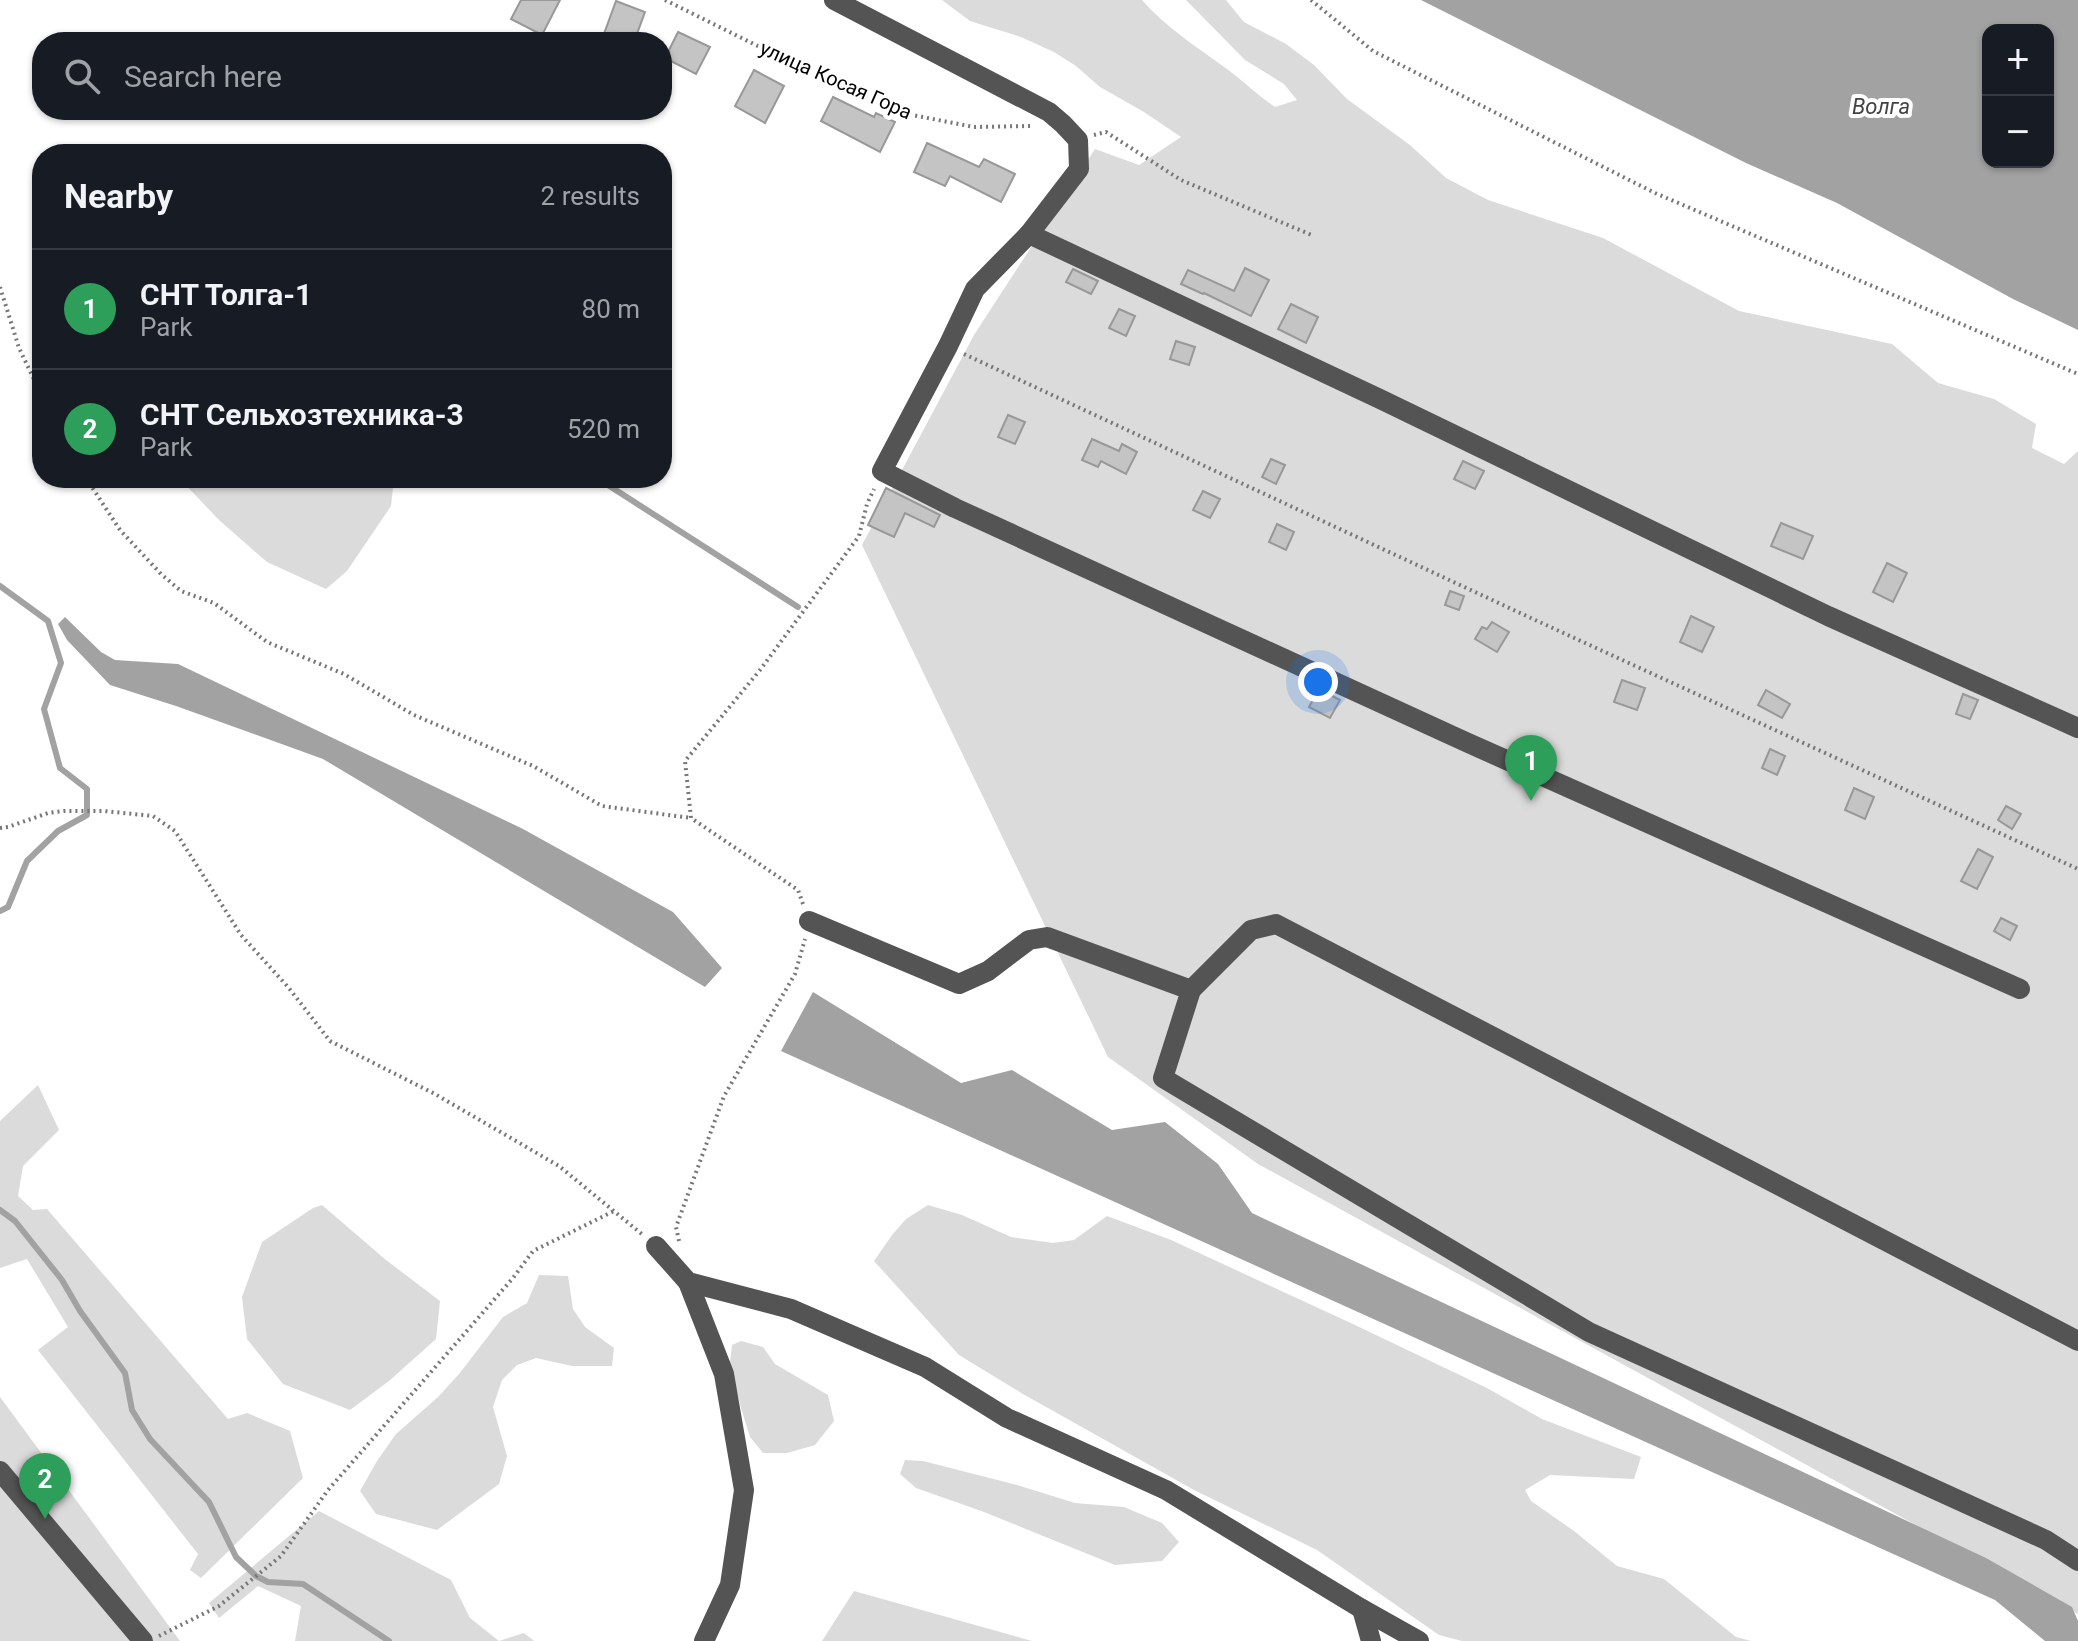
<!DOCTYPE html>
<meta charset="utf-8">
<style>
:root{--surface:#171b24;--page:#242831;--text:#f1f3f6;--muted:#9ea1a6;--line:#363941;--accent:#858687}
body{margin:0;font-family:Roboto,sans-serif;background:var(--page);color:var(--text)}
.controls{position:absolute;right:24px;top:24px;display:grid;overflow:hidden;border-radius:16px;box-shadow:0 2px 6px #0004}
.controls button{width:72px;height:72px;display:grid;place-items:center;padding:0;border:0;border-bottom:2px solid var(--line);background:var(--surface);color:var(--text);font:40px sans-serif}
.you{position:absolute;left:1318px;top:682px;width:28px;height:28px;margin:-20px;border:6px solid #fff;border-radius:50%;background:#1a73e8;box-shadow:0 0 0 12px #1a73e833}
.badge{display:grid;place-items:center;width:52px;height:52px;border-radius:50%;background:var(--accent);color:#fff;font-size:26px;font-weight:700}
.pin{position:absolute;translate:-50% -66px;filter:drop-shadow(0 2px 4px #0008)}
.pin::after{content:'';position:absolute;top:42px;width:28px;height:24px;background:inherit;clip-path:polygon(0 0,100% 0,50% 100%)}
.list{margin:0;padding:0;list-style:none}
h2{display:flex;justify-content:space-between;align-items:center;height:104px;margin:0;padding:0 32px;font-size:34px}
h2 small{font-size:26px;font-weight:400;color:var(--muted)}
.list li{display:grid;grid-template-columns:52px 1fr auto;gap:24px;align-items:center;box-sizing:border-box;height:120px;padding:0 32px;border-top:2px solid var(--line)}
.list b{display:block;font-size:30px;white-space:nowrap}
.list p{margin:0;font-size:26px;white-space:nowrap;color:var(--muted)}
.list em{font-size:26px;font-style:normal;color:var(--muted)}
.icon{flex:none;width:44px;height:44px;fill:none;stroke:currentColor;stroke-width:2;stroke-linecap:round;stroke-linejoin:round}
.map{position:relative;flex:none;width:2078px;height:1641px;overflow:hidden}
.search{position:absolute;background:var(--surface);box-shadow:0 2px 6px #0004;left:32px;top:32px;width:640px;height:88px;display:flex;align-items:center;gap:20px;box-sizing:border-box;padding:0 28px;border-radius:32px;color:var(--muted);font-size:30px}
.panel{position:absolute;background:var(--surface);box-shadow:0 2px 6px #0004;left:32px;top:144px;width:640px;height:344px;border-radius:32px}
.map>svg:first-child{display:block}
</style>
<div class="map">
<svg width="2078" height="1641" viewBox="0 0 2078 1641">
<rect width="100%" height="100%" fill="#fff"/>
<!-- green -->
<g fill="#dbdbdb">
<path d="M942,0h200c24,27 49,43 78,64 19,13 36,30 55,43l22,-7 -13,-16 -39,-24 -59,-60h40l18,22 42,22 28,21 33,34 63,46 36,33 42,22 115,38 136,73 153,33 46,39 56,16 42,25 -4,24 32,16 14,-13v1163l-820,-450 -150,-107 -246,-512 112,-210 121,-186 44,16 42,-28 -37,-25 -44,-25 -24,-21 -22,-14 -33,-15 -51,-16z"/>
<polygon points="179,478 394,478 391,506 347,571 326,589 267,562 219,520"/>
<polygon points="38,1085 59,1130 23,1166 18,1196 33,1210 47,1209 228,1419 247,1413 290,1431 303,1478 201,1578 190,1570 198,1554 38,1350 68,1327 27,1259 0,1268 0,1121"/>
<polygon points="322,1205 386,1260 440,1301 436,1339 389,1381 350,1410 283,1384 247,1339 242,1297 262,1242 313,1208"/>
<polygon points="928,1205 962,1215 1011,1237 1053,1243 1074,1240 1107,1216 1171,1240 1355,1325 1487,1388 1542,1419 1641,1457 1634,1479 1550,1475 1525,1490 1531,1501 1574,1531 1617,1566 1664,1579 1736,1637 1751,1641 1462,1641 1439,1635 1317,1550 1194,1490 1023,1394 959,1355 874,1261 892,1235 906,1219"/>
<polygon points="539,1275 568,1276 573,1309 585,1327 614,1348 612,1366 572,1366 536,1358 517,1365 502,1380 493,1407 507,1456 499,1484 437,1530 376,1514 360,1491 377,1461 396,1434 438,1397 459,1374 503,1317 527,1303"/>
<polygon points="741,1341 763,1347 775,1364 828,1395 834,1421 815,1445 787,1453 763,1453 750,1437 741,1408 730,1363 732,1345"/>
<polygon points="0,1397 180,1641 0,1641"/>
<polygon points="905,1460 923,1461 1017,1485 1075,1503 1124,1507 1162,1523 1179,1542 1162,1561 1115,1565 984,1512 916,1488 900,1474"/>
<polygon points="319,1511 451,1580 470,1618 499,1641 524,1633 534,1641 295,1641 301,1606 258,1586 219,1618 209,1603"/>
<polygon points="854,1591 1032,1641 822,1641"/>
</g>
<!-- water -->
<g fill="#a2a2a2" fill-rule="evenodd">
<path d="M1421,0h657v330l-65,-31 -176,-96 -91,-40zM1988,30h60v132h-60z"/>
<polygon points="65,617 101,652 115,660 178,664 523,829 673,912 722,968 705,987 323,759 176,706 110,685 67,640 58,624"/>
<polygon points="813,992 961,1083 1012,1070 1112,1130 1165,1122 1218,1164 1252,1213 1986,1558 2072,1607 2078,1621 2078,1641 2045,1641 1995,1600 781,1051"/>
</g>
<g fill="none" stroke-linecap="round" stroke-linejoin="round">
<!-- stream -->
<g stroke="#a2a2a2" stroke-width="6">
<polyline points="597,478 798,607"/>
<polyline points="0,586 48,621 61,663 44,709 60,768 87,789 87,815 58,831 27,861 8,907 0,911"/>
<polyline points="0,1210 15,1221 62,1280 80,1311 125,1373 132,1410 150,1439 209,1502 236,1557 256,1576 268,1582 303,1584 389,1641"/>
</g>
</g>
<!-- building -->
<g fill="#c4c4c4" stroke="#989898" stroke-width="2">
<polygon points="521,0 560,0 542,35 511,19"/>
<polygon points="616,1 645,12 634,42 601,42"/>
<polygon points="678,32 710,47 696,74 665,58"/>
<polygon points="754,70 784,86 765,123 735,106"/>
<polygon points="833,97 874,117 876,113 895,122 880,152 821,121"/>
<polygon points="927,143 979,167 984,159 1015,174 1001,202 950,176 945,186 914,172"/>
<polygon points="1245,268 1269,280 1251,316 1204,293 1203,294 1181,284 1188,270 1234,291"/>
<polygon points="1073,269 1098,281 1091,294 1066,282"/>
<polygon points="1291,304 1318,317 1306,343 1278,329"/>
<polygon points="1119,309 1135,316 1126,336 1109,328"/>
<polygon points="1176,341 1195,347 1189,365 1170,359"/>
<polygon points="1008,415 1025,422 1015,444 998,437"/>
<polygon points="1092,439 1119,451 1122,444 1137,452 1126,474 1101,461 1098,467 1082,460"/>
<polygon points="1271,459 1285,465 1276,484 1262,477"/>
<polygon points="1463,461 1484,471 1475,489 1454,479"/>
<polygon points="886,488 940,515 934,527 905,513 894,537 868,525"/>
<polygon points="1203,491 1220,499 1210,518 1193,510"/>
<polygon points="1781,523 1813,536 1803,559 1771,546"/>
<polygon points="1277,524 1294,532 1286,550 1269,542"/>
<polygon points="1887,563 1907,573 1893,602 1873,592"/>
<polygon points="1450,591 1464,596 1459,610 1445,605"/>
<polygon points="1691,616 1714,627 1702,652 1680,642"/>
<polygon points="1492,622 1509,632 1497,652 1475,639 1482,627 1487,629"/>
<polygon points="1622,680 1645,688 1637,710 1614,702"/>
<polygon points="1319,689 1340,700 1330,718 1309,707"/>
<polygon points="1766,690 1790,704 1782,718 1758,705"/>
<polygon points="1963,694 1978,700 1970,719 1956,714"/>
<polygon points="1770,749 1785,756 1777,775 1762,768"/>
<polygon points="1854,788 1874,797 1865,819 1845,810"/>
<polygon points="2006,806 2021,814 2012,829 1998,820"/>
<polygon points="1978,849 1993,857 1977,889 1961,881"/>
<polygon points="2001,918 2017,926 2010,940 1994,931"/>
</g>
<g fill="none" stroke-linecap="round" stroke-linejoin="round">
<!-- path -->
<g stroke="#767676" stroke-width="4" stroke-dasharray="2 4" stroke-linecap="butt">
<polyline points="665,0 782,58 902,113 974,127 1031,126"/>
<polyline points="1311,0 1373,51 1655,193 2078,374"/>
<polyline points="1094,135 1106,132 1181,180 1314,236"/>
<polyline points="0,287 19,348 42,396"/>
<polyline points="964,354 1533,619 2078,869"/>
<polyline points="86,478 120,530 161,574 181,591 214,603 267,642 344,674 414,715 533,766 602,806 691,818"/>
<polyline points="0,828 8,827 48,813 64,811 104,811 153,816 175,831 241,935 288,987 330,1041 435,1094 559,1166 643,1235"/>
<polyline points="803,904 798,890 691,818 685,761 760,670 859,536 867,504 874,489"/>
<polyline points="679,1241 676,1227 724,1096 795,974 805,939"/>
<polyline points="159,1636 219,1606 281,1556 328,1490 513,1278 533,1251 614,1211"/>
</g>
<!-- minor -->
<g stroke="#545454" stroke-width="20">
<polyline points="834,0 1049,112 1063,124 1078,140 1079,169 1029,234 975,289 948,346 882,471 955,508 1466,742 2020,989"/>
<polyline points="1029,234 1380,399 1828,616 2078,728"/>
<polyline points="809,921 959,984 988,971 1029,940 1047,937 1191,990 1163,1078 1589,1332 2046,1540 2078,1561"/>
<polyline points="1191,990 1251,930 1276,924 2078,1341"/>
<polyline points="656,1246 688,1282 791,1309 925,1367 1007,1418 1166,1490 1362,1609 1419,1641"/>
<polyline points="688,1282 724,1374 744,1490 730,1585 704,1641"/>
<polyline points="0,1471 143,1641"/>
<polyline points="1362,1609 1371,1641"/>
</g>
</g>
<g text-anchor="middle" stroke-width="8" stroke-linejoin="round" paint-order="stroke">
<!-- street labels -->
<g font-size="20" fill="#000" stroke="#fff">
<text transform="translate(836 80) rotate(24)" y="7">улица Косая Гора</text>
</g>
<!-- water labels -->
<g font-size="22" font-style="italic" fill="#434343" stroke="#fff">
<text x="1881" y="114">Волга</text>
</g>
</g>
</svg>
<div class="controls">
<button>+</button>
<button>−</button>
</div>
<div class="you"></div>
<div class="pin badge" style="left:1531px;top:801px;background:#2e9e5b">1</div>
<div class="pin badge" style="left:45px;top:1519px;background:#2e9e5b">2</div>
<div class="search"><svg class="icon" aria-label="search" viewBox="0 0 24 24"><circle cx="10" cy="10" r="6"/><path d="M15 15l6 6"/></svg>Search here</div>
<section class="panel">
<h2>Nearby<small>2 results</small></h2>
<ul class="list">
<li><span class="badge" style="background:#2e9e5b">1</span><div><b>СНТ Толга-1</b><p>Park</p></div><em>80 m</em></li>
<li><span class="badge" style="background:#2e9e5b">2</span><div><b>СНТ Сельхозтехника-3</b><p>Park</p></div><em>520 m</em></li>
</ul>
</section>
</div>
